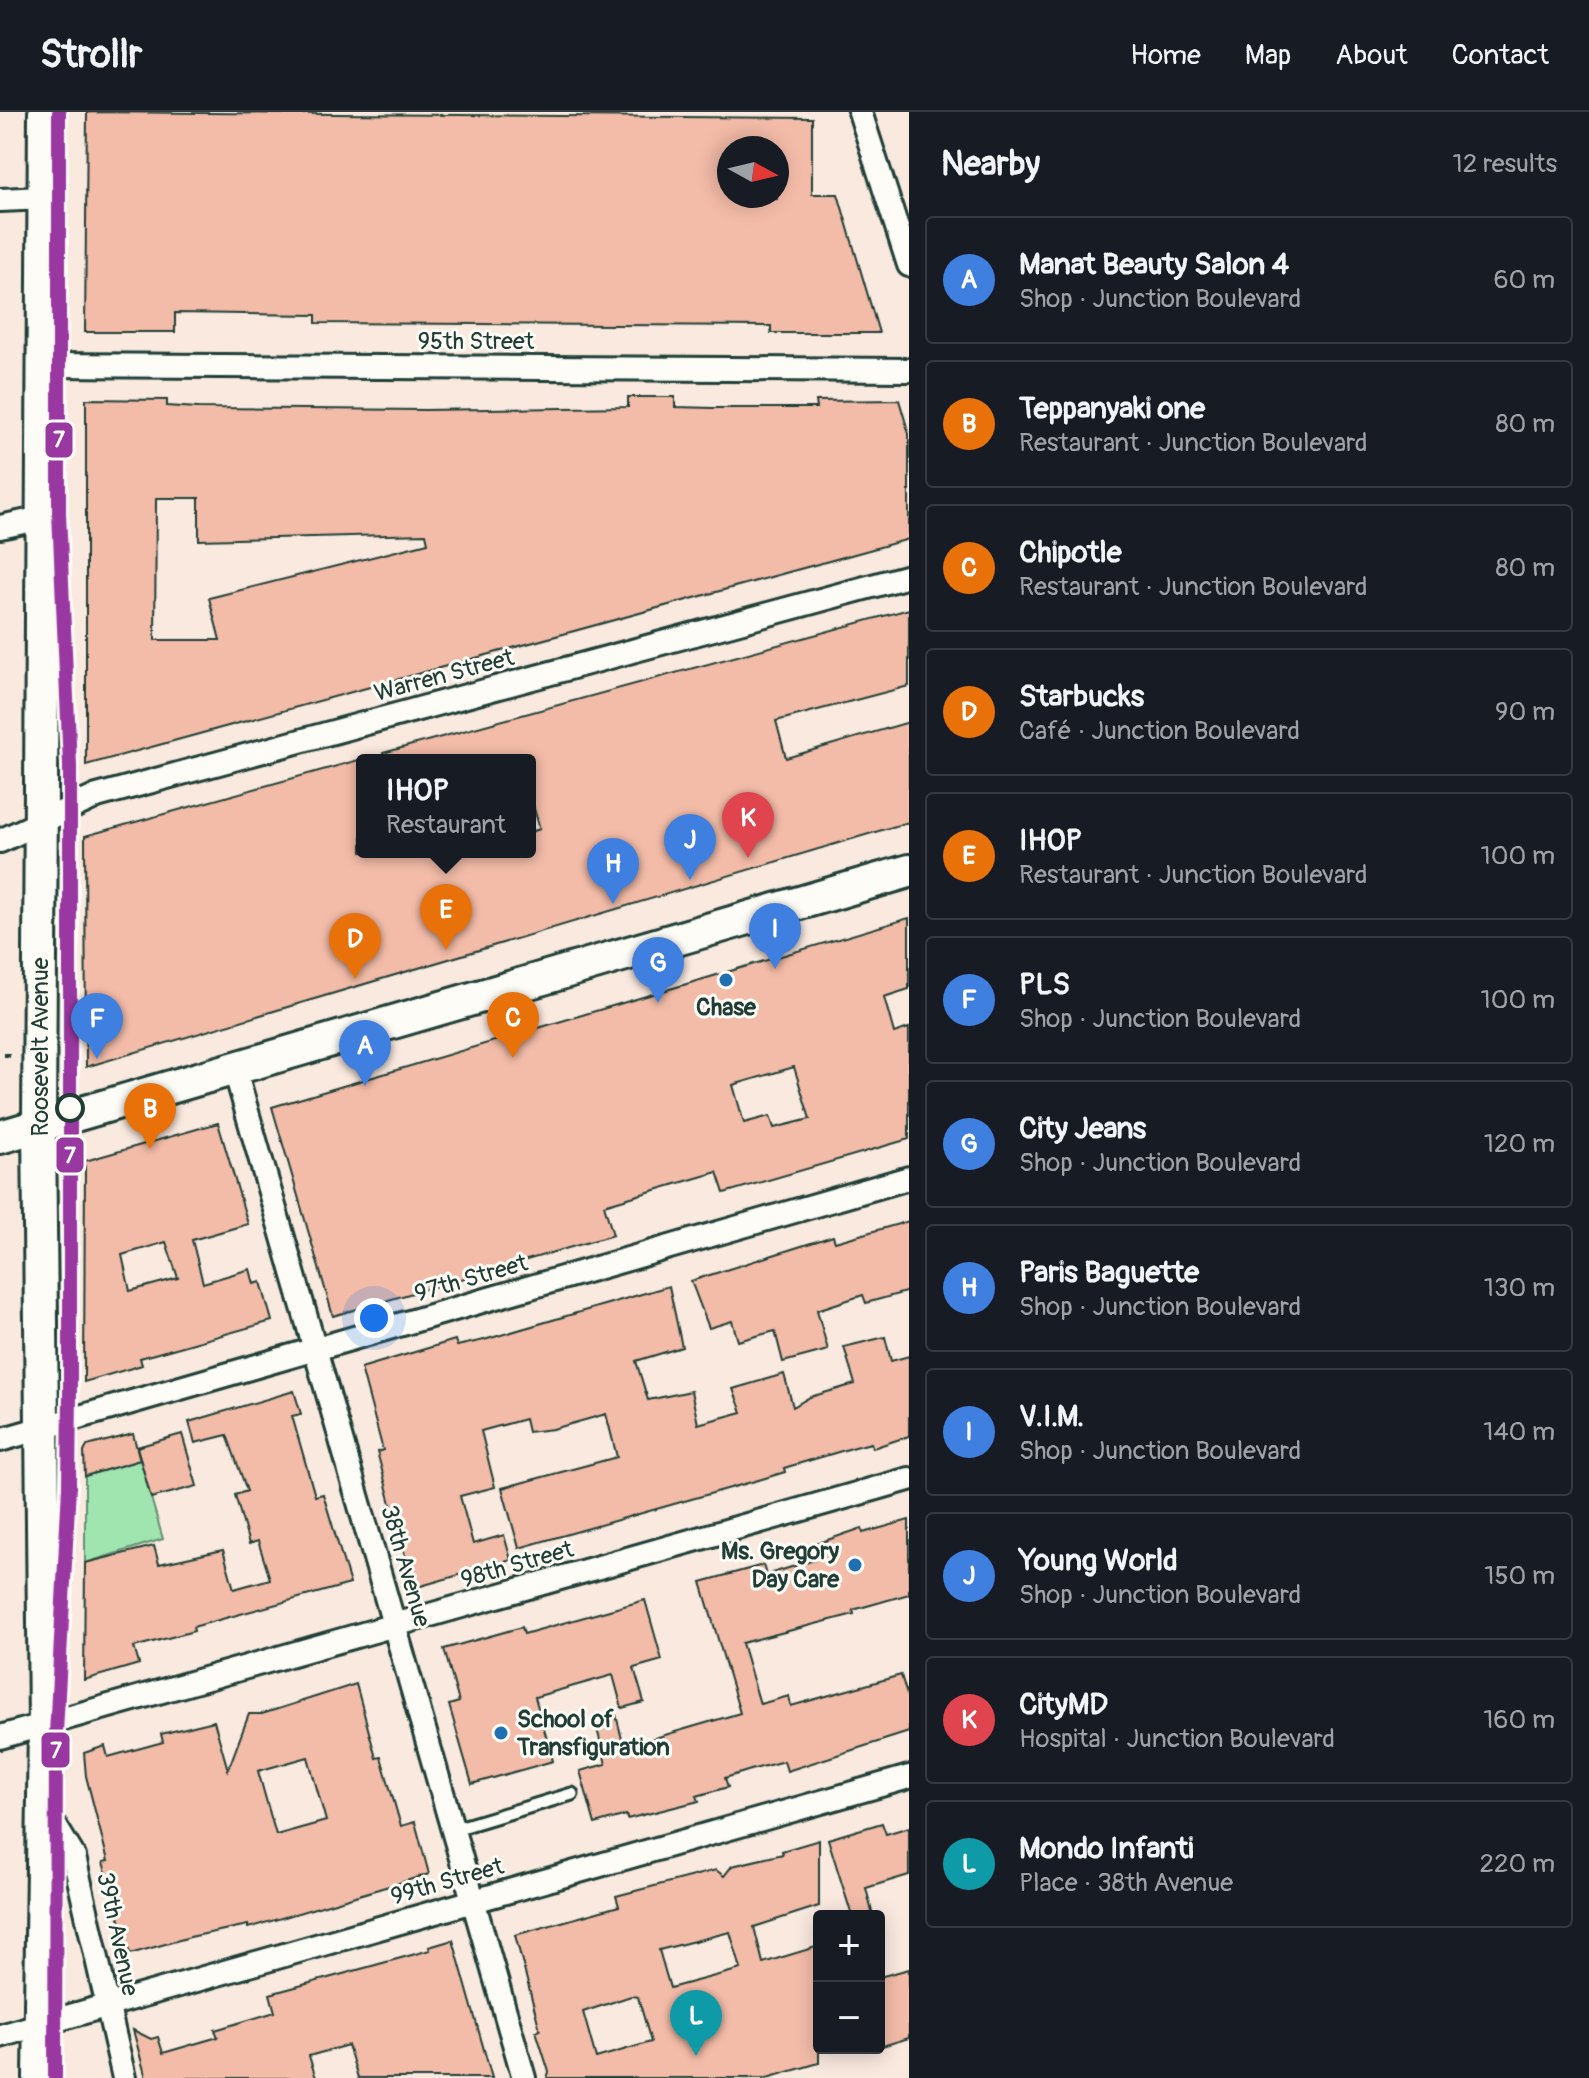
<!DOCTYPE html>
<meta charset="utf-8">
<style>
:root{--surface:#171b24;--page:#20242c;--text:#f1f3f6;--muted:#9ea1a6;--line:#363941;--accent:#db2777}
body{margin:0;font-family:Pangolin,sans-serif;background:var(--page);color:var(--text)}
.controls{position:absolute;right:24px;bottom:24px;display:grid;overflow:hidden;border-radius:8px;box-shadow:0 4px 20px #0003}
.controls button{width:72px;height:72px;display:grid;place-items:center;padding:0;border:0;border-bottom:2px solid var(--line);background:var(--surface);color:var(--text);font:40px sans-serif}
.compass{position:absolute;left:717px;top:24px;width:72px;height:72px;border-radius:50%;background:var(--surface);box-shadow:0 4px 20px #0003;rotate:98deg}
.you{position:absolute;left:374px;top:1206px;width:28px;height:28px;margin:-20px;border:6px solid #fff;border-radius:50%;background:#1a73e8;box-shadow:0 0 0 12px #1a73e833}
.badge{display:grid;place-items:center;width:52px;height:52px;border-radius:50%;background:var(--accent);color:#fff;font-size:26px;font-weight:700}
.pin{position:absolute;translate:-50% -66px;filter:drop-shadow(0 2px 4px #0008)}
.pin::after{content:'';position:absolute;top:42px;width:28px;height:24px;background:inherit;clip-path:polygon(0 0,100% 0,50% 100%)}
.popup{position:absolute;left:356px;top:642px;width:180px;height:104px;box-sizing:border-box;display:grid;place-content:center;border-radius:8px;background:var(--surface);filter:drop-shadow(0 2px 6px #0005);font-size:26px;white-space:nowrap;color:var(--muted)}
.popup b{font-size:30px;color:var(--text)}
.popup::after{content:'';position:absolute;left:50%;top:100%;margin-left:-16px;border:16px solid transparent;border-top-color:var(--surface)}
.list{margin:0;padding:0;list-style:none}
h2{display:flex;justify-content:space-between;align-items:center;height:104px;margin:0;padding:0 32px;font-size:34px}
h2 small{font-size:26px;font-weight:400;color:var(--muted)}
.list li{display:grid;grid-template-columns:52px 1fr auto;gap:24px;align-items:center;box-sizing:border-box;height:128px;margin:0 16px 16px;padding:0 16px;border:2px solid var(--line);border-radius:8px}
.list b{display:block;font-size:30px;white-space:nowrap}
.list p{margin:0;font-size:26px;white-space:nowrap;color:var(--muted)}
.list em{font-size:26px;font-style:normal;color:var(--muted)}
.map{position:relative;flex:none;width:909px;height:1966px;overflow:hidden}
header{display:flex;align-items:center;gap:48px;box-sizing:border-box;height:112px;padding:0 40px;background:var(--surface);border-bottom:2px solid var(--line)}
header strong{font-size:38px}
nav{display:flex;gap:44px;margin-inline-start:auto;font-size:28px}
main{display:flex}
aside{flex:1;background:var(--surface)}
.map>svg:first-child{display:block}
</style>
<header>
<strong>Strollr</strong>
<nav><a>Home</a><a>Map</a><a>About</a><a>Contact</a></nav>
</header>
<main>
<div class="map">
<svg width="909" height="1966" viewBox="0 0 909 1966">
<rect width="100%" height="100%" fill="#fae9df"/>
<filter id="ink" filterUnits="userSpaceOnUse"><feTurbulence type="fractalNoise" baseFrequency=".0125" numOctaves="2"/><feDisplacementMap in="SourceGraphic" scale="16" xChannelSelector="R" yChannelSelector="G"/><feConvolveMatrix kernelMatrix="1 2 1 2 8 2 1 2 1" color-interpolation-filters="sRGB"/></filter>
<g filter="url(#ink)">
<!-- green -->
<polygon fill="#a0e4b0" stroke="#609072" stroke-width="2" points="140,1348 163,1427 85,1451 85,1364"/>
<!-- building -->
<g fill="#f3bca8" stroke="#1f3d34" stroke-width="2" fill-rule="evenodd">
<path d="M87,0l725,6v76h26l41,139h-108v-7l-455,-3v-8l-141,-2v19h-90zM729,36h48v51l-48,1z"/>
<path d="M628,285h47v10l38,1h104l-1,-7 83,-1 10,34v105l-823,226v-366l81,1v6l31,2 228,2 202,-3zM156,386h43v42l227,-6 2,9 -219,55 11,42h-65z"/>
<polygon points="909,497 909,574 776,609 786,646 909,610 909,710 86,955 85,724 362,647 362,740 530,740 530,720 540,717 530,683 530,648 384,648 383,641"/>
<path d="M909,806v71l-25,8 10,36 15,-5v111l-185,54 -7,-21 -113,33 9,30 -280,81 -61,-209zM794,955l16,52 -36,9 -4,-12 -26,7 -11,-38z"/>
<path d="M218,1011l30,101 -56,16 11,43 47,-14 4,15 7,-2 11,39 -132,37 2,7 -58,17 1,-221zM166,1130l12,36 -48,13 -8,-36z"/>
<polygon points="909,1109 909,1179 866,1191 863,1183 817,1198 828,1238 783,1250 775,1219 738,1229 732,1209 709,1216 691,1169 833,1124 835,1130"/>
<polygon points="669,1174 682,1235 636,1249 648,1288 691,1279 698,1312 742,1300 733,1277 784,1262 793,1295 810,1285 855,1272 844,1235 885,1225 891,1249 909,1244 909,1324 873,1336 871,1331 855,1335 784,1356 785,1360 762,1367 519,1436 502,1376 617,1345 606,1302 553,1317 528,1320 525,1307 481,1319 495,1375 460,1384 473,1432 504,1423 511,1448 414,1476 377,1340 383,1338 361,1256 455,1228 457,1234 484,1228"/>
<polygon points="294,1279 301,1302 292,1304 315,1384 323,1382 350,1472 193,1515 194,1519 134,1535 139,1552 84,1568 85,1451 154,1434 159,1452 223,1438 234,1477 270,1467 258,1429 249,1432 235,1383 247,1379 227,1323 195,1331 189,1310"/>
<polygon points="133,1322 140,1348 85,1364 84,1340 87,1334"/>
<polygon points="182,1322 197,1374 151,1386 137,1335"/>
<polygon points="909,1408 909,1482 853,1498 854,1502 742,1531 760,1592 789,1584 791,1594 901,1563 909,1590 909,1620 787,1659 784,1649 754,1657 725,1666 728,1675 697,1684 699,1689 627,1707 626,1703 595,1712 580,1659 606,1652 595,1609 616,1603 624,1635 740,1601 701,1470 763,1453 766,1463 814,1448 810,1434 862,1416 863,1421"/>
<polygon points="645,1488 662,1548 634,1556 644,1590 622,1596 613,1563 535,1585 553,1649 472,1672 449,1593 459,1590 444,1537 522,1515 524,1522"/>
<path d="M356,1572l20,74 5,-1 20,69 14,-4 14,52 -181,54v-3l-58,12 -60,17 -27,-92 5,-1 -22,-85 -2,-23 21,-7 3,11 55,-15 -2,-8 53,-13 14,49 21,-56h13zM308,1645l18,64 -50,14 -18,-64z"/>
<polygon points="882,1711 886,1722 909,1715 909,1763 866,1776 873,1804 852,1804 828,1727"/>
<path d="M819,1728v66l-65,21 9,36 56,-17v117l-52,15h-220l2,-6 -13,-41 4,-1 -25,-95 104,-29 -3,-10 100,-26 8,6 8,-10 51,-12 -1,-3zM730,1820l11,37 -71,19 -11,-38zM631,1884l7,1 13,45 -55,16 -13,-46z"/>
<polygon points="453,1828 492,1966 358,1966 348,1933 309,1944 316,1966 146,1966 133,1918 151,1927 158,1925 163,1941 218,1925 215,1918 275,1900 270,1882 430,1838 429,1835"/>
<polygon points="909,1857 909,1926 879,1935 879,1865"/>
</g>
<g fill="none" stroke-linecap="round" stroke-linejoin="round">
<!-- service casing -->
<g stroke="#1f3d34" stroke-width="17">
<polyline id="service" points="455,1717 572,1682"/>
</g>
<!-- minor casing -->
<g stroke="#1f3d34" stroke-width="28">
<g id="minor">
<polyline points="860,0 909,153"/>
<polyline points="0,88 44,86"/>
<polyline points="42,253 909,258"/>
<polyline points="0,415 42,406"/>
<polyline points="0,729 97,684 909,464"/>
<polyline points="235,958 524,1966"/>
<polyline points="0,1328 909,1066"/>
<polyline points="0,1625 909,1367"/>
<polyline points="45,1697 74,1745 124,1966"/>
<polyline points="0,1924 909,1665"/>
</g>
</g>
<!-- secondary casing -->
<g stroke="#1f3d34" stroke-width="38">
<g id="secondary">
<polyline points="0,1025 909,759"/>
<polyline points="40,1966 45,1613 39,1012 45,0"/>
</g>
</g>
<!-- path -->
<g stroke="#1f3d34" stroke-width="4" stroke-dasharray="6 6" stroke-linecap="butt">
<polyline points="4,943 14,943"/>
<polyline points="69,944 79,943"/>
</g>
<!-- service -->
<use href="#service" stroke="#fdfcf7" stroke-width="11"/>
<!-- minor -->
<use href="#minor" stroke="#fdfcf7" stroke-width="22"/>
<!-- secondary -->
<use href="#secondary" stroke="#fdfcf7" stroke-width="32"/>
<!-- metro-1 casing -->
<g stroke="#fdfcf7" stroke-width="20">
<polyline id="metro-1" points="55,1966 56,1621 69,1375 70,1280 70,654 59,401 59,0"/>
</g>
<!-- metro-1 -->
<use href="#metro-1" stroke="#9a38a1" stroke-width="14"/>
</g>
</g>
<!-- markers -->
<g fill="#1f6fb2" stroke="#fdfcf7" stroke-width="3">
<circle cx="726" cy="868" r="8"/>
<circle cx="855" cy="1453" r="8"/>
<circle cx="501" cy="1621" r="8"/>
</g>
<circle fill="#fdfcf7" stroke="#1f3d34" stroke-width="4" cx="70" cy="996" r="13"/>
<g text-anchor="middle" stroke-width="6" stroke-linejoin="round" paint-order="stroke">
<!-- street labels -->
<g font-size="24" fill="#1f3d34" stroke="#fdfcf7">
<text x="476" y="237">95th Street</text>
<text transform="translate(444 563) rotate(-15)" y="8">Warren Street</text>
<text transform="translate(40 935) rotate(-90)" y="8">Roosevelt Avenue</text>
<text transform="translate(471 1166) rotate(-16)" y="8">97th Street</text>
<text transform="translate(517 1452) rotate(-16)" y="8">98th Street</text>
<text transform="translate(406 1454) rotate(74)" y="8">38th Avenue</text>
<text transform="translate(447 1769) rotate(-16)" y="8">99th Street</text>
<text transform="translate(118 1822) rotate(78)" y="8">39th Avenue</text>
</g>
<!-- poi labels -->
<g font-size="24" font-weight="bold" fill="#1f3d34" stroke="#fdfcf7">
<text x="726" y="903">Chase</text>
<text x="839" y="1447" text-anchor="end">Ms. Gregory<tspan x="839" dy="28">Day Care</tspan></text>
<text x="517" y="1615" text-anchor="start">School of<tspan x="517" dy="28">Transfiguration</tspan></text>
</g>
</g>
<g stroke="#fdfcf7" stroke-width="3">
<rect x="44" y="309" width="30" height="38" rx="8" fill="#9a38a1"/>
<rect x="55" y="1024" width="30" height="38" rx="8" fill="#9a38a1"/>
<rect x="40" y="1619" width="31" height="38" rx="8" fill="#9a38a1"/>
</g>
<g font-size="22" text-anchor="middle" font-weight="bold" fill="#fff">
<text x="59" y="335">7</text>
<text x="70" y="1051">7</text>
<text x="56" y="1646">7</text>
</g>
</svg>
<div class="controls">
<button>+</button>
<button>−</button>
</div>
<svg class="compass" viewBox="-18 -18 36 36"><path d="M0-13l5 13h-10z" fill="#e53935"/><path d="M0 13l5-13h-10z" fill="#9ea1a6"/></svg>
<div class="you"></div>
<div class="pin badge" style="left:365px;top:974px;background:#3f7fe0">A</div>
<div class="pin badge" style="left:150px;top:1037px;background:#e8710a">B</div>
<div class="pin badge" style="left:513px;top:946px;background:#e8710a">C</div>
<div class="pin badge" style="left:355px;top:867px;background:#e8710a">D</div>
<div class="pin badge" style="left:446px;top:838px;background:#e8710a">E</div>
<div class="popup"><b>IHOP</b>Restaurant</div>
<div class="pin badge" style="left:97px;top:947px;background:#3f7fe0">F</div>
<div class="pin badge" style="left:658px;top:891px;background:#3f7fe0">G</div>
<div class="pin badge" style="left:613px;top:792px;background:#3f7fe0">H</div>
<div class="pin badge" style="left:775px;top:857px;background:#3f7fe0">I</div>
<div class="pin badge" style="left:690px;top:768px;background:#3f7fe0">J</div>
<div class="pin badge" style="left:748px;top:746px;background:#e0444e">K</div>
<div class="pin badge" style="left:696px;top:1944px;background:#0f9aa8">L</div>
</div>
<aside>
<h2>Nearby<small>12 results</small></h2>
<ul class="list">
<li><span class="badge" style="background:#3f7fe0">A</span><div><b>Manat Beauty Salon 4</b><p>Shop · Junction Boulevard</p></div><em>60 m</em></li>
<li><span class="badge" style="background:#e8710a">B</span><div><b>Teppanyaki one</b><p>Restaurant · Junction Boulevard</p></div><em>80 m</em></li>
<li><span class="badge" style="background:#e8710a">C</span><div><b>Chipotle</b><p>Restaurant · Junction Boulevard</p></div><em>80 m</em></li>
<li><span class="badge" style="background:#e8710a">D</span><div><b>Starbucks</b><p>Café · Junction Boulevard</p></div><em>90 m</em></li>
<li><span class="badge" style="background:#e8710a">E</span><div><b>IHOP</b><p>Restaurant · Junction Boulevard</p></div><em>100 m</em></li>
<li><span class="badge" style="background:#3f7fe0">F</span><div><b>PLS</b><p>Shop · Junction Boulevard</p></div><em>100 m</em></li>
<li><span class="badge" style="background:#3f7fe0">G</span><div><b>City Jeans</b><p>Shop · Junction Boulevard</p></div><em>120 m</em></li>
<li><span class="badge" style="background:#3f7fe0">H</span><div><b>Paris Baguette</b><p>Shop · Junction Boulevard</p></div><em>130 m</em></li>
<li><span class="badge" style="background:#3f7fe0">I</span><div><b>V.I.M.</b><p>Shop · Junction Boulevard</p></div><em>140 m</em></li>
<li><span class="badge" style="background:#3f7fe0">J</span><div><b>Young World</b><p>Shop · Junction Boulevard</p></div><em>150 m</em></li>
<li><span class="badge" style="background:#e0444e">K</span><div><b>CityMD</b><p>Hospital · Junction Boulevard</p></div><em>160 m</em></li>
<li><span class="badge" style="background:#0f9aa8">L</span><div><b>Mondo Infanti</b><p>Place · 38th Avenue</p></div><em>220 m</em></li>
</ul>
</aside>
</main>
